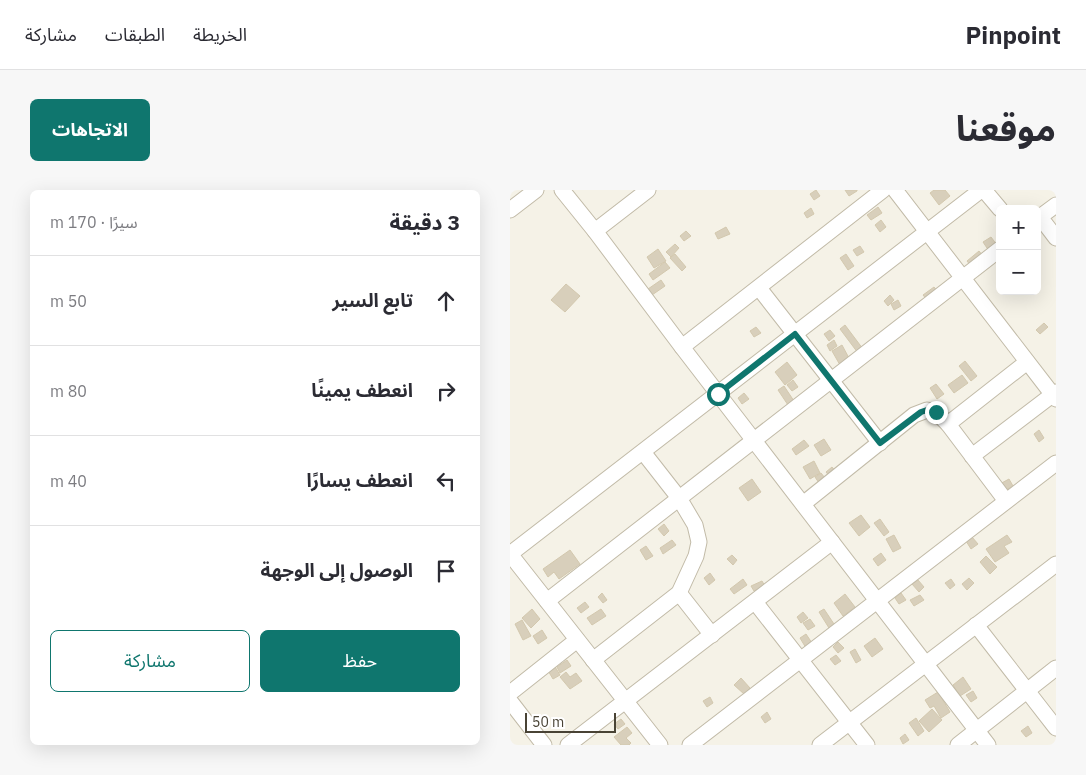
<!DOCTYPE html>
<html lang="ar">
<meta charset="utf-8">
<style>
:root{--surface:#fff;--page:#f7f7f7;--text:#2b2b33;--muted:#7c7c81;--line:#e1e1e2;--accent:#0f766e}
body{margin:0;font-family:"IBM Plex Sans","Noto Sans Arabic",sans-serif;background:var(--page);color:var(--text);direction:rtl}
.controls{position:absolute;right:15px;top:15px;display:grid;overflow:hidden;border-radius:8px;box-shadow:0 5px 20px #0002}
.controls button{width:45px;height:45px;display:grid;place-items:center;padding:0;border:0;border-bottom:1px solid var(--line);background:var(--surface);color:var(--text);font:25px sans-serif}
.scale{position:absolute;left:15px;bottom:12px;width:91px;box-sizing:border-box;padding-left:5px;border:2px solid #494335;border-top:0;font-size:14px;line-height:18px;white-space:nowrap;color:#494335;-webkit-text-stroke:4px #fff;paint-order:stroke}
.stop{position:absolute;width:15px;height:15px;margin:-11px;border:4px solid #0f766e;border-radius:50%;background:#fff}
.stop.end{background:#0f766e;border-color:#fff;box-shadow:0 1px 5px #0008}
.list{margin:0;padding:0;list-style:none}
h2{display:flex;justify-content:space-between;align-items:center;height:65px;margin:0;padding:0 20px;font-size:21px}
h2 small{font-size:16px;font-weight:400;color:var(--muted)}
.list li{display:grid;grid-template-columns:32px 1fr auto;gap:15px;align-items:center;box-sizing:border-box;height:90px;padding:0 20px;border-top:1px solid var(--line)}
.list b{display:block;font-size:19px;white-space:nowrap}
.list em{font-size:16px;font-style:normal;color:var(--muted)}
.actions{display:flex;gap:10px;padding:15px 20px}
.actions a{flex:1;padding:11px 0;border:1px solid var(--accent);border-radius:8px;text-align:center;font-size:18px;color:var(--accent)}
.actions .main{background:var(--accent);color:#fff}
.icon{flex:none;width:28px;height:28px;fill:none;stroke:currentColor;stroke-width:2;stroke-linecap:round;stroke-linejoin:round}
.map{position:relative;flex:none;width:546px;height:555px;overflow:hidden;direction:ltr;border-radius:8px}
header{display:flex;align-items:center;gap:30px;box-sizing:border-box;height:70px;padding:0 25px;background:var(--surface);border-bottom:1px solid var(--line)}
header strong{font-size:24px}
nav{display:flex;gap:28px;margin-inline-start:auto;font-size:18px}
.intro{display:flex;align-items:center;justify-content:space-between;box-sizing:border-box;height:120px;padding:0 30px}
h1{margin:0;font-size:35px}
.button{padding:12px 22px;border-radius:8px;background:var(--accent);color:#fff;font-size:18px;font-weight:700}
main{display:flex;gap:30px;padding:0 30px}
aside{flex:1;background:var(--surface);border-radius:8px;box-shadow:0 5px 20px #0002}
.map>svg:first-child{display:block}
</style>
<header>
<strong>Pinpoint</strong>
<nav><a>الخريطة</a><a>الطبقات</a><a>مشاركة</a></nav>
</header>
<div class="intro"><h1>موقعنا</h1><a class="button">الاتجاهات</a></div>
<main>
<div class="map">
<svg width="546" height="555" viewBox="0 0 546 555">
<rect width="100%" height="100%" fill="#f5f2e7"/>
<!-- building -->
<g fill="#d8cfbb" stroke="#d3c8ae">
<polygon points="306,0 310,6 304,10 300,4"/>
<polygon points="335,0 347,0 347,1 339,6"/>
<polygon points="424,0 435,0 440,6 429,15 420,3"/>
<polygon points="368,17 372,23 361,30 357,25"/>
<polygon points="301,18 304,24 297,28 294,23"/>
<polygon points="371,30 376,37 370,42 365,35"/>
<polygon points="216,37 220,44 208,49 205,43"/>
<polygon points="176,41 181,46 174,51 170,46"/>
<polygon points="481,47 487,55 479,61 473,52"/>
<polygon points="165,54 169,58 161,67 156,62"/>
<polygon points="350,56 354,62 347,66 343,60"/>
<polygon points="148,59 156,71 144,78 137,67"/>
<polygon points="469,61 473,66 461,76 457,71"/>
<polygon points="165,64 176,77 172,81 160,68"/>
<polygon points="336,64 344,76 338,80 330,68"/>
<polygon points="155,72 160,78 143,90 139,84"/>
<polygon points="151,90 155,96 142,105 138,99"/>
<polygon points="56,94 70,106 55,122 41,110"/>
<polygon points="424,97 429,103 418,111 413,105"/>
<polygon points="380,105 384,110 378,116 374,111"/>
<polygon points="388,110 391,116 384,120 381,114"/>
<polygon points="534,133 538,137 530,144 526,140"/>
<polygon points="335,135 353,159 348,163 330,139"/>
<polygon points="246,137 251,143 244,147 240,141"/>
<polygon points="320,140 325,146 319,151 314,144"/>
<polygon points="324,150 327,156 320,161 317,155"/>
<polygon points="332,155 340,170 330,175 322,161"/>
<polygon points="455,171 467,186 461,191 449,176"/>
<polygon points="277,172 287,185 275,195 265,182"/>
<polygon points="452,185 458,193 444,203 438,195"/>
<polygon points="283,190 288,197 282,201 277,195"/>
<polygon points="426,194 434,204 427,209 420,198"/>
<polygon points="274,196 284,211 278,215 268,200"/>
<polygon points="234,203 239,209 232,214 228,208"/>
<polygon points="529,240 534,248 529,252 524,244"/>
<polygon points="314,249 321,260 311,266 304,255"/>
<polygon points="294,250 299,256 286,265 282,259"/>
<polygon points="304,271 310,283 300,289 293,277"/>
<polygon points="322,277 332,289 326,294 316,282"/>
<polygon points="311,283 315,288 309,293 305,287"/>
<polygon points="242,289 251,302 238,311 229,298"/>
<polygon points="499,289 503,296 492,302 488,295"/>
<polygon points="351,325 360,337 349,346 339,333"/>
<polygon points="370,329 379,342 374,346 364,333"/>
<polygon points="154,334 159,341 154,346 148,339"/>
<polygon points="384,345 391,358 383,362 376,349"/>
<polygon points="497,345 502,352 494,356 499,363 485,372 476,359"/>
<polygon points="462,347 468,354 461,359 456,351"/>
<polygon points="162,350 166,355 153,364 150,358"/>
<polygon points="136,356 143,366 136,370 130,360"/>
<polygon points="60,360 70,374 49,389 44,382 38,387 33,379"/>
<polygon points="371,363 376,370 368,376 363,369"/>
<polygon points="222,365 227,370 223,375 217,369"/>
<polygon points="476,366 487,377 480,384 470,372"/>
<polygon points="200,383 205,390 199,395 194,388"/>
<polygon points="459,388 464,393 457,400 452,394"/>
<polygon points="233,389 237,395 224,404 220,399"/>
<polygon points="441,389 445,395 440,399 435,393"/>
<polygon points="408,390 414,397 409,402 402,394"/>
<polygon points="252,391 255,396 244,401 241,396"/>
<polygon points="92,403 97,410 93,413 88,407"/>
<polygon points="391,403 396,410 389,414 385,408"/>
<polygon points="335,404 345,417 333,426 324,413"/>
<polygon points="410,405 414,410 404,416 400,410"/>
<polygon points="75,412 79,417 71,423 67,418"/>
<polygon points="22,419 30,429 21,438 12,428"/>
<polygon points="91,419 96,426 82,435 77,428"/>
<polygon points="314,419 324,434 319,438 309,422"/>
<polygon points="293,422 298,428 291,433 287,427"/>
<polygon points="300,429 305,436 298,440 293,433"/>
<polygon points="12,430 21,446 13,450 5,434"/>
<polygon points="32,440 37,448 28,454 23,446"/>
<polygon points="296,444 302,453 296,458 290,448"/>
<polygon points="365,448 373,459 362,467 354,456"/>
<polygon points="328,452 334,458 328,463 323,457"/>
<polygon points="345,459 351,470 346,473 340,462"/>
<polygon points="326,465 331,471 325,475 320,469"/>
<polygon points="41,470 50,485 43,489 34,474"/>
<polygon points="57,470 61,476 50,483 47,477"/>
<polygon points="56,482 60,487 66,483 72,491 60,499 50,487"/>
<polygon points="453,487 461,499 450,506 443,495"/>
<polygon points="231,488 240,498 234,504 224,495"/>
<polygon points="463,501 467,508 461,512 456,505"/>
<polygon points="428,502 440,522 431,528 424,516 420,518 415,510"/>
<polygon points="200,507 203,513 197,517 193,511"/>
<polygon points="422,519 432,530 419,542 409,531"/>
<polygon points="257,522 261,529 255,533 251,527"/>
<polygon points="406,528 414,541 408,546 399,533"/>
<polygon points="111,529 115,534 108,539 104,534"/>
<polygon points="518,536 522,543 516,547 511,541"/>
<polygon points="117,537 122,543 116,548 121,553 119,555 111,555 104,547"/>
<polygon points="395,544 399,550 393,554 390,548"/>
</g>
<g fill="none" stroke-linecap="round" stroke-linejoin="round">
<!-- minor casing -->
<g stroke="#c2bba8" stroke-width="17">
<g id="minor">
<polyline points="52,0 85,41 172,157 478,555"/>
<polyline points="385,0 546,209"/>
<polyline points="474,0 490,19"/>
<polyline points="0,20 26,0"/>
<polyline points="530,27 546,48"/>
<polyline points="527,29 546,15"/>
<polyline points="85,41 138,0"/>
<polyline points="249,98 370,253"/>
<polyline points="172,157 373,0"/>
<polyline points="438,234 517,172"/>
<polyline points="462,266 546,202"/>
<polyline points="293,314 404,225 417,220 426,222 438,234 496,311"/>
<polyline points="0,364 471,0"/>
<polyline points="0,364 150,555"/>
<polyline points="169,403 202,445"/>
<polyline points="37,411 490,59"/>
<polyline points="245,412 357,555"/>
<polyline points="466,435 546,538"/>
<polyline points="83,470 169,403 186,366 189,352 185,335 169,308 133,262"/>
<polyline points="0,503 67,450"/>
<polyline points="0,511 34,555"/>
<polyline points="58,555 322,352"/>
<polyline points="180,555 546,273"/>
<polyline points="310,555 546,374"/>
<polyline points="448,555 546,478"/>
</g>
</g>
<!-- minor -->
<use href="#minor" stroke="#fff" stroke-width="15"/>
</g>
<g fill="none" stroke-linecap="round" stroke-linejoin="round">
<!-- route -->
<polyline stroke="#0f766e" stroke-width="6" points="208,204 285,144 370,253 411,222 417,220 426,222"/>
</g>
</svg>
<div class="controls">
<button>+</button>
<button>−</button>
</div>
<div class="scale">50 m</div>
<div class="stop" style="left:208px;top:204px"></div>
<div class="stop end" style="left:426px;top:222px"></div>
</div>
<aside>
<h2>3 دقيقة<small>سيرًا · 170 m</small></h2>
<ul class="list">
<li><svg class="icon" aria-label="ahead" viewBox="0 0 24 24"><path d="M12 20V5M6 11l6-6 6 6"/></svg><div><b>تابع السير</b></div><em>50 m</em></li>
<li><svg class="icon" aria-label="right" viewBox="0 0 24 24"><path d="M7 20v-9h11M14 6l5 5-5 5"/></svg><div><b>انعطف يمينًا</b></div><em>80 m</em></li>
<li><svg class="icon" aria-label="left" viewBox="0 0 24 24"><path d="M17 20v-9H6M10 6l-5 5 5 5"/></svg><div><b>انعطف يسارًا</b></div><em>40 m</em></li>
<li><svg class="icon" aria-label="arrive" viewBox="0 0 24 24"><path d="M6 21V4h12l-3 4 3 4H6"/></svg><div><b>الوصول إلى الوجهة</b></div></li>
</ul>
<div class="actions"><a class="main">حفظ</a><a>مشاركة</a></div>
</aside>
</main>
